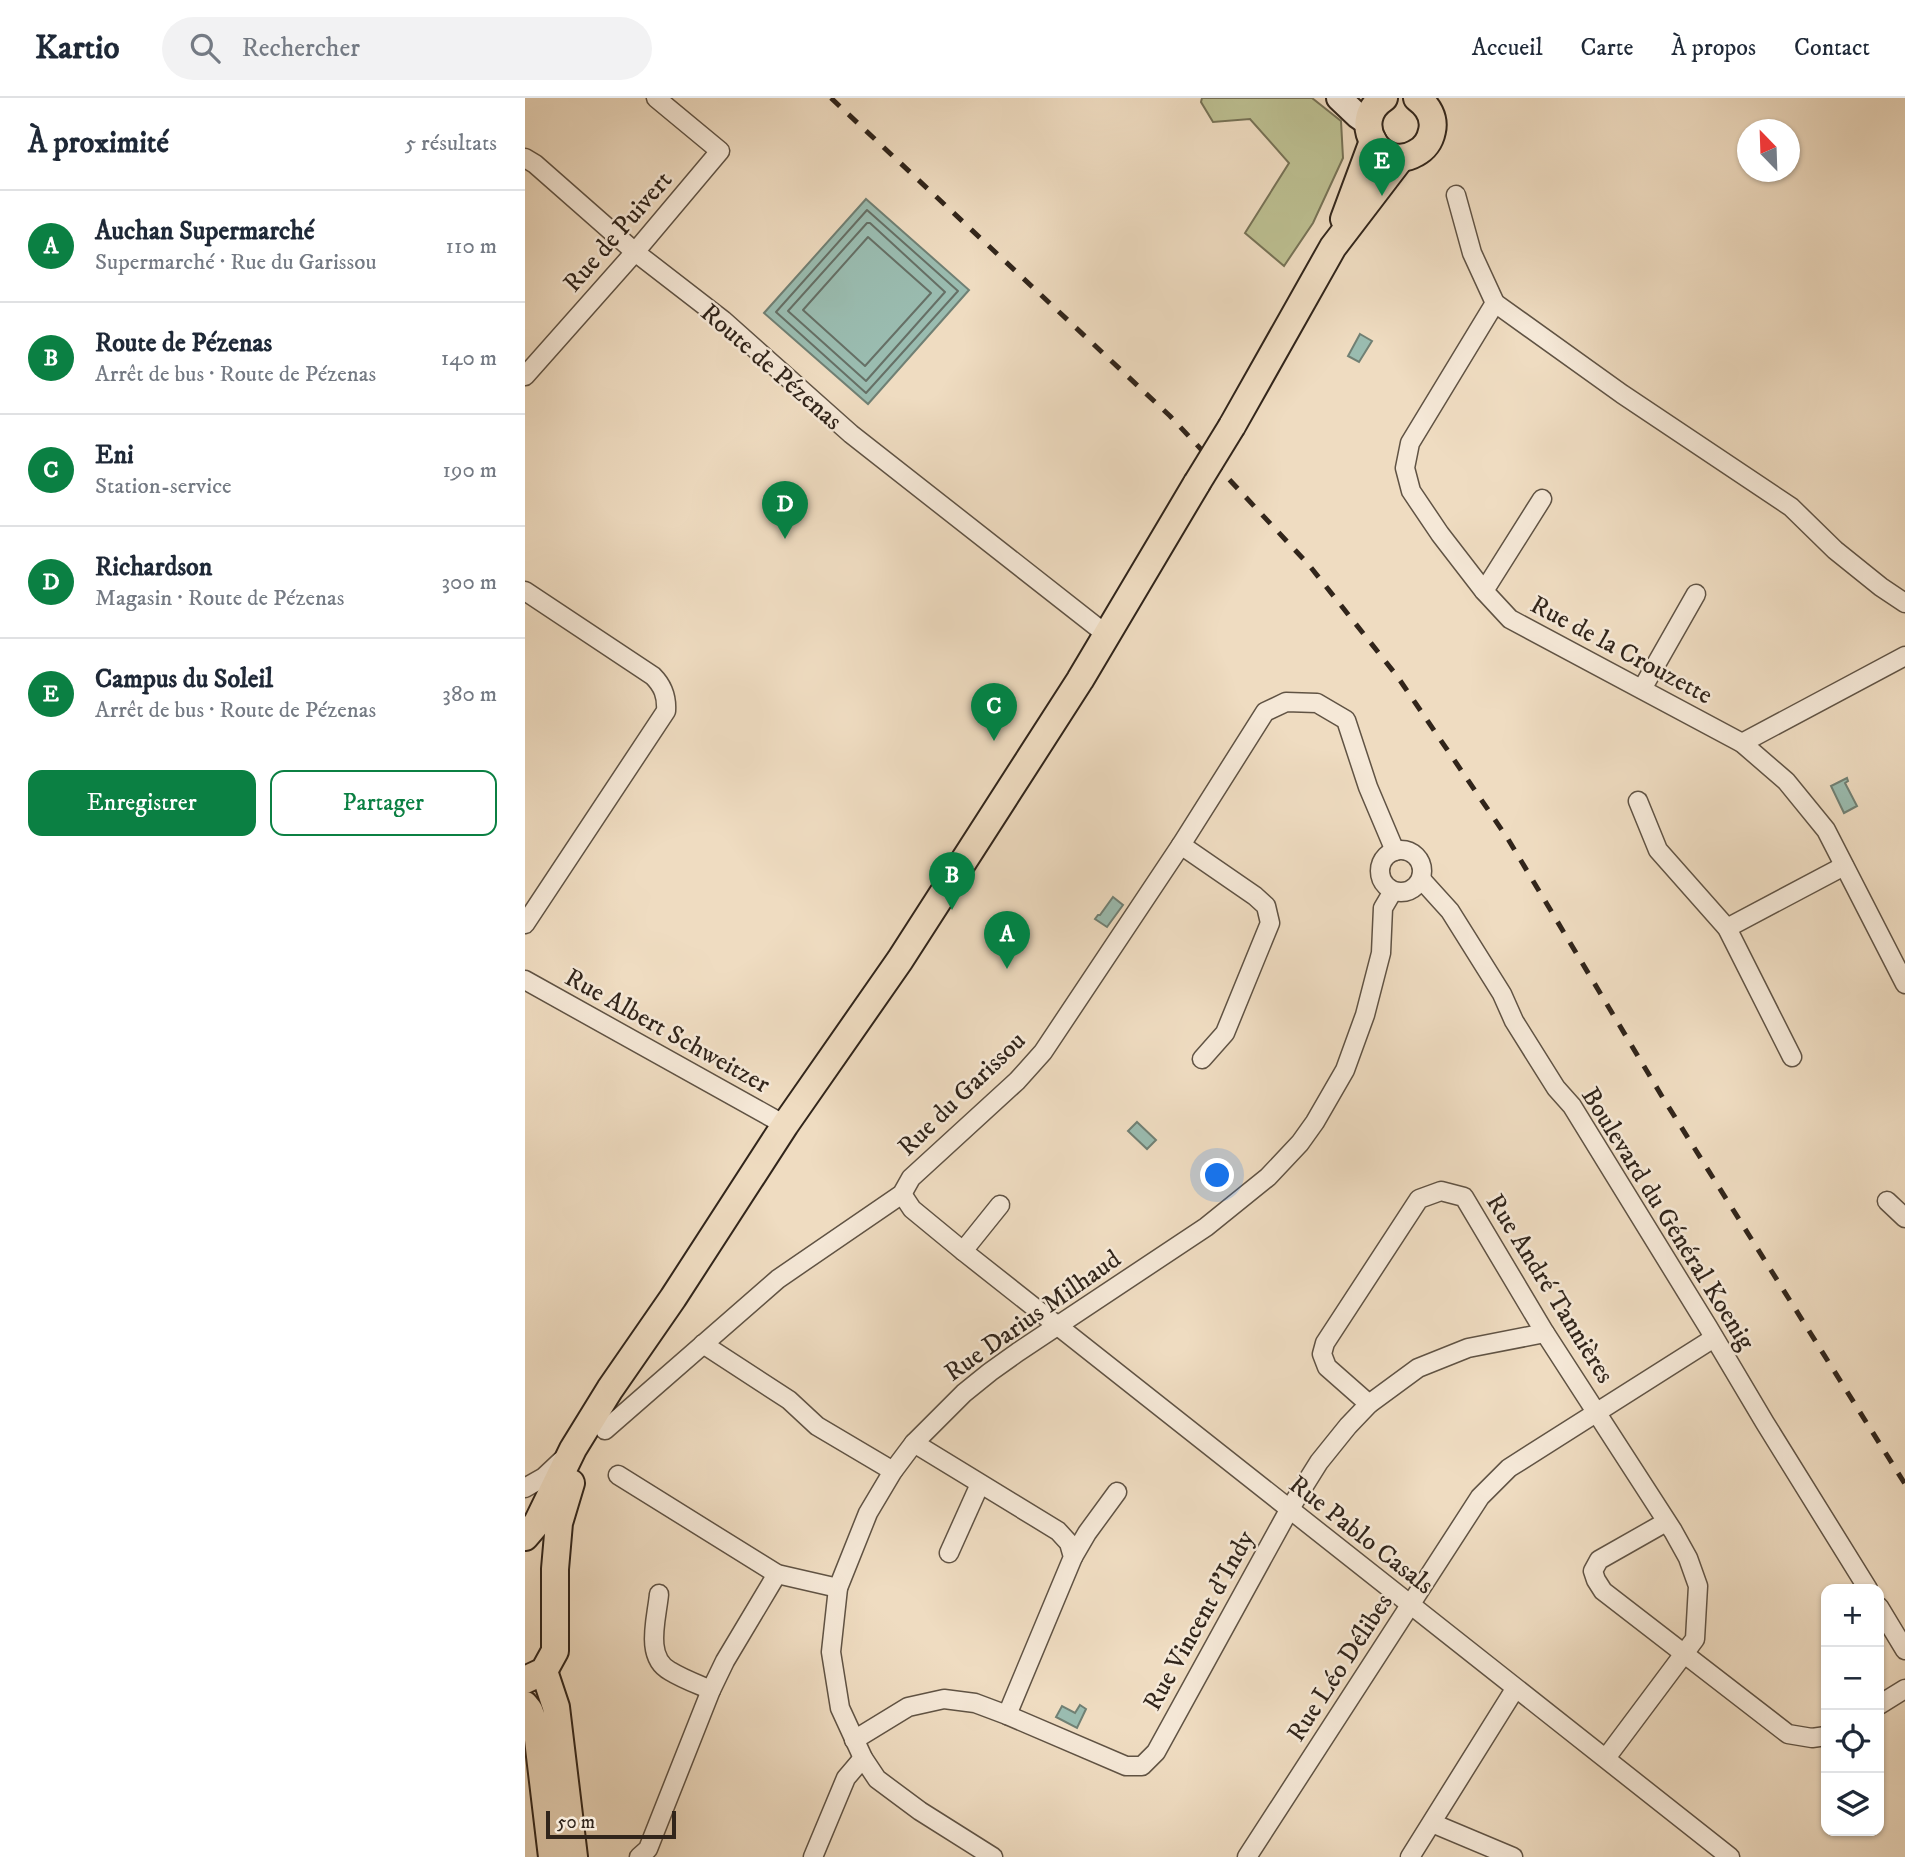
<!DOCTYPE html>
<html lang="fr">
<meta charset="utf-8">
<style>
:root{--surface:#fff;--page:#f2f2f3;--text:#1f2937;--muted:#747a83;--line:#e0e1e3;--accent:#0b8043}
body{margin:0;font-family:"IM FELL DW Pica",serif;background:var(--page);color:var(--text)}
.controls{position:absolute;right:21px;bottom:21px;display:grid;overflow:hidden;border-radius:14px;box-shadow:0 2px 5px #0004}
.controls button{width:63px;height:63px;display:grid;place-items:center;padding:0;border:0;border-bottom:2px solid var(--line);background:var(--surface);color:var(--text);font:35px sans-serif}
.compass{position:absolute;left:1212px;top:21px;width:63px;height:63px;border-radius:50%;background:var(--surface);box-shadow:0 2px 5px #0004;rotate:337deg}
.scale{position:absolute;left:21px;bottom:18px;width:130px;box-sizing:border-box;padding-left:7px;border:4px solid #31251b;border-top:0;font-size:19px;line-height:24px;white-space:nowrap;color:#31251b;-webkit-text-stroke:5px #f5e8d7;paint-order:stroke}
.you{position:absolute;left:693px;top:1078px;width:24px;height:24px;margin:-18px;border:5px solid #fff;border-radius:50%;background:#1a73e8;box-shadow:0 0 0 10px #1a73e833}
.badge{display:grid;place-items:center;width:46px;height:46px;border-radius:50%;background:var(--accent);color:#fff;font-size:23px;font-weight:700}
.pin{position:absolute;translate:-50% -58px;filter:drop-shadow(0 2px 4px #0008)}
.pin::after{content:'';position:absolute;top:37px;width:24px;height:21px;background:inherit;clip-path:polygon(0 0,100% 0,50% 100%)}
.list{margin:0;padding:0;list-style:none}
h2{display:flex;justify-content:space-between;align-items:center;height:91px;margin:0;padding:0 28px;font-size:30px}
h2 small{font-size:23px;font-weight:400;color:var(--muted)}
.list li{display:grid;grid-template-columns:46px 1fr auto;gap:21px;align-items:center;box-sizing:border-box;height:112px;padding:0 28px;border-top:2px solid var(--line)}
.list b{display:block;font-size:26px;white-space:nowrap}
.list p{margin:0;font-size:23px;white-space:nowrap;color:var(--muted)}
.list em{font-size:23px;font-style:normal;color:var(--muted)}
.actions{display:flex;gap:14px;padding:21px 28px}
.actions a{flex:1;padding:16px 0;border:2px solid var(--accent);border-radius:14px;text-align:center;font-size:24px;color:var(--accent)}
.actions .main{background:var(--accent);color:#fff}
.icon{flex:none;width:38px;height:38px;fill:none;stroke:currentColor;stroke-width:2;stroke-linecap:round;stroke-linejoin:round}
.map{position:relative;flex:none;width:1380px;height:1759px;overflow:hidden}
header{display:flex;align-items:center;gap:42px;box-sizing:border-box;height:98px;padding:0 35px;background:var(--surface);border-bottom:2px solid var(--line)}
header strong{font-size:33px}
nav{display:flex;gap:38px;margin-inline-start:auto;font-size:24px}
.search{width:490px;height:63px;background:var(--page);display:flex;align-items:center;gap:18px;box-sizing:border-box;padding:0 24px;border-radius:38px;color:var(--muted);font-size:26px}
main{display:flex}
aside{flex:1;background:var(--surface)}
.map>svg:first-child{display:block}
</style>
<header>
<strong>Kartio</strong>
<div class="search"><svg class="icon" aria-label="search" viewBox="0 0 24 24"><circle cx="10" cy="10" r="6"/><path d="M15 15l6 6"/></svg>Rechercher</div>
<nav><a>Accueil</a><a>Carte</a><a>À propos</a><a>Contact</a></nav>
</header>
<main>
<aside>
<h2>À proximité<small>5 résultats</small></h2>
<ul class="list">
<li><span class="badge">A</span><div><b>Auchan Supermarché</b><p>Supermarché · Rue du Garissou</p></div><em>110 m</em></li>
<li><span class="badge">B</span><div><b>Route de Pézenas</b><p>Arrêt de bus · Route de Pézenas</p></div><em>140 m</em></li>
<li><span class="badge">C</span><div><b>Eni</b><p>Station-service</p></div><em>190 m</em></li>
<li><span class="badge">D</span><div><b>Richardson</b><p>Magasin · Route de Pézenas</p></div><em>300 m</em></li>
<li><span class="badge">E</span><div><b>Campus du Soleil</b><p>Arrêt de bus · Route de Pézenas</p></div><em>380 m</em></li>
</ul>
<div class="actions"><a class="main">Enregistrer</a><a>Partager</a></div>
</aside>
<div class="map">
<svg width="1380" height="1759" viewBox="0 0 1380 1759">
<rect width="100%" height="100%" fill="#efdcc1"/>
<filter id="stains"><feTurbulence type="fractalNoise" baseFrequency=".00286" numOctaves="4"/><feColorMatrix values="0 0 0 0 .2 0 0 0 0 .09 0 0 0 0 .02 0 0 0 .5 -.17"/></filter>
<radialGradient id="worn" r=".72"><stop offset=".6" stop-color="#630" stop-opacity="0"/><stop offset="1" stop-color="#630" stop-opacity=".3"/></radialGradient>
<!-- green -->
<polygon fill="#bcbf91" stroke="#767256" stroke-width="2" points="677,0 787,0 816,23 818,60 788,125 759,168 720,135 764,65 725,21 688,24 676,4"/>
<!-- water -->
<g fill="#9abcb0" stroke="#708074" stroke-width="2">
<polygon points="341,101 444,192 343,306 239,215"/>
<polygon points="835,236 847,243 834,264 823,258"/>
<polygon points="1322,680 1323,683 1320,685 1332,708 1319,715 1306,688"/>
<polygon points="588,799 598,807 582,829 570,821 573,817 575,817"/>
<polygon points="612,1024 631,1042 622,1051 603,1033"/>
<polygon points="555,1607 561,1611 552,1630 531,1619 537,1608 550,1615"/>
</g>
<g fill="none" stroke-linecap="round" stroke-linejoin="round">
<!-- shore -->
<g stroke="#667066" stroke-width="2">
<polygon points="342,112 433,193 341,295 251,214"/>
<polygon points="342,125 345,125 420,194 341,283 263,213"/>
<polygon points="343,139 406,195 340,268 278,212"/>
</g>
<!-- street casing -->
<g stroke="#605344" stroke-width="21">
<g id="street">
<polyline points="0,60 10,66 110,154 198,222 326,336 582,537"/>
<polyline points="931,97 947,155 970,205 1097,296 1266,409 1310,452 1356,489 1380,505"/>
<polyline points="970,205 885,345 880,370 886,393 915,436 959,493 985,521 1217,645 1261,683 1301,732 1380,886"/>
<polyline points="0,278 110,154 195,53 131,0"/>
<path d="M0,493l128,85c10,10 14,20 13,35l-141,213"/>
<polyline points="959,493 1017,401"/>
<polyline points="1117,591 1171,496"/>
<polyline points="1217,645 1380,558"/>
<polyline points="1113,703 1133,752 1202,830 1267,959"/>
<polyline points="656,747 730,798 741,808 745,825 700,935 677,961"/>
<circle cx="876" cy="773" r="21"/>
<polyline points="896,781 925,813 977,896 989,923 1031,990 1047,1008 1183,1229 1240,1325 1343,1491"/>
<polyline points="1202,830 1319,768"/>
<polyline points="0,882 260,1027"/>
<polyline points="377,1096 387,1111 438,1153 1205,1759"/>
<polyline points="1362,1103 1380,1120"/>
<polyline points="438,1153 475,1107"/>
<polyline points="178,1246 264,1302 292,1328 368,1373"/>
<polyline points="844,1306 802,1269 797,1256 800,1245 894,1101 916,1093 939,1099 1020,1235 1148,1433 1163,1460 1173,1488 1170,1541 1081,1660"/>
<polyline points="80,1332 253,1181 377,1096 386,1080 492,983 518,954 656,747 740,614 761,604 792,605 821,622 843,689 870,753"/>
<polyline points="389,1345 533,1433 544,1445 548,1459 482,1617"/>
<polyline points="93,1377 252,1476 313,1490"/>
<polyline points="0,1390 19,1379 36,1363"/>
<polyline points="1141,1424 1074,1462 1068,1473 1071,1482 1078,1493 1263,1636 1287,1640 1301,1638"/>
<polyline points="424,1455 455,1386"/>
<polyline points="548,1459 562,1435 592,1394"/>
<path d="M134,1496c-2,24 -15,63 11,77 13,8 27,13 41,19"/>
<polyline points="1354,1509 1380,1552"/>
<polyline points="1354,1607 1380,1591"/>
<polyline points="329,1642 383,1609 419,1601 450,1605 482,1617 601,1668 617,1668 631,1654 764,1412 794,1364 823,1328 844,1306 893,1270 943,1250 1020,1235"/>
<polyline points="907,1725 988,1759"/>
<polyline points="114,1759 123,1751 186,1592 200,1563 252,1476"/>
<polyline points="288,1759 321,1680 338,1660"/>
<polyline points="468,1759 395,1713 352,1681 338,1660 315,1610 306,1554 313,1490 343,1415 368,1373 389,1345 439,1295 465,1274 493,1254 681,1129 743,1079 775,1045 790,1024 820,972 840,917 856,855 858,810 868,793"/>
<polyline points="722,1759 955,1399 984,1370 1189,1240"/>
<polyline points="885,1759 990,1591"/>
</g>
</g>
<!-- secondary casing -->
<g stroke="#31251b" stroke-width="28">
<polyline id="secondary" points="814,0 833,18 843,25"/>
</g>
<!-- primary casing -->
<g stroke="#31251b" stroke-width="30">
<g id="primary">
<path d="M859,0c-36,23 -3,76 32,55 8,-4 14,-12 16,-22 3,-13 -4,-25 -15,-33"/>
<polyline points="819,121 848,43"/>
<polyline points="707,328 808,149 876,60"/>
<polyline points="0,1439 12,1425 48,1351 85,1291 148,1200 260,1027 375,862 555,582 672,385"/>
<polyline points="19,1573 31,1609 49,1759"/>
<polyline points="0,1582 19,1573 30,1553 30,1471 34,1425 46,1385"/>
<polyline points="0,1607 4,1612 12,1633 27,1759"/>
</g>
</g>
<!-- street -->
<use href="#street" stroke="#f5e8d7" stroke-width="18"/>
<!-- secondary -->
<use href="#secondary" stroke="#f5e8d7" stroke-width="24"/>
<!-- primary -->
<use href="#primary" stroke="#efdcc1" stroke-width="26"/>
<!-- rail -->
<polyline stroke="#31251b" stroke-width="5" stroke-dasharray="12 12" stroke-linecap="butt" points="306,0 645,318 784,467 872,578 983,741 1138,1000 1380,1386"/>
<!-- primary-bridge casing -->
<g stroke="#31251b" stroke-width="30" stroke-linecap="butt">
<polyline id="primary-bridge" points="672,385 707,328"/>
</g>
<!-- primary-bridge -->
<use href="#primary-bridge" stroke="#efdcc1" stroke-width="26"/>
</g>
<g text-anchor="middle" stroke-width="5" stroke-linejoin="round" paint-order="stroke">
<!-- street labels -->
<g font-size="26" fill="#31251b" stroke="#f5e8d7">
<text transform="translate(92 133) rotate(-49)" y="9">Rue de Puivert</text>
<text transform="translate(247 268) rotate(41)" y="9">Route de Pézenas</text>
<text transform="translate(1097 551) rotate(28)" y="9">Rue de la Crouzette</text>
<text transform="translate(143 932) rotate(29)" y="9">Rue Albert Schweitzer</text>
<text transform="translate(436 995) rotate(-44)" y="9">Rue du Garissou</text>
<text transform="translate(1144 1120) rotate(58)" y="9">Boulevard du Général Koenig</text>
<text transform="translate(1026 1190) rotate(58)" y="9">Rue André Tannières</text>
<text transform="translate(507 1217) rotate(-35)" y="9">Rue Darius Milhaud</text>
<text transform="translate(837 1436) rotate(38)" y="9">Rue Pablo Casals</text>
<text transform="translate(673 1522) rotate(-61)" y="9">Rue Vincent d'Indy</text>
<text transform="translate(814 1569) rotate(-57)" y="9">Rue Léo Délibes</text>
</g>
</g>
<rect width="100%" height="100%" filter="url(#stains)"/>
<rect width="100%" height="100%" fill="url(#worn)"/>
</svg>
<div class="controls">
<button>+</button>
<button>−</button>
<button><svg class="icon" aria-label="locate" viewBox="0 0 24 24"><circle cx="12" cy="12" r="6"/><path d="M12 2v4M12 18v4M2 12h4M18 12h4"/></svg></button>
<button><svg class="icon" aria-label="layers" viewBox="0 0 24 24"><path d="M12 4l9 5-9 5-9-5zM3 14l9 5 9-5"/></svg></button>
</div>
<svg class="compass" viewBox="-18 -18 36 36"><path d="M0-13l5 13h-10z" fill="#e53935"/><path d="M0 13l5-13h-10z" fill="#747a83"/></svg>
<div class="scale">50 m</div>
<div class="you"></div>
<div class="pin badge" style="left:482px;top:871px">A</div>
<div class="pin badge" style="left:427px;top:812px">B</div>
<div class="pin badge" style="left:469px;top:643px">C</div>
<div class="pin badge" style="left:260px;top:441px">D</div>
<div class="pin badge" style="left:857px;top:98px">E</div>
</div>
</main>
